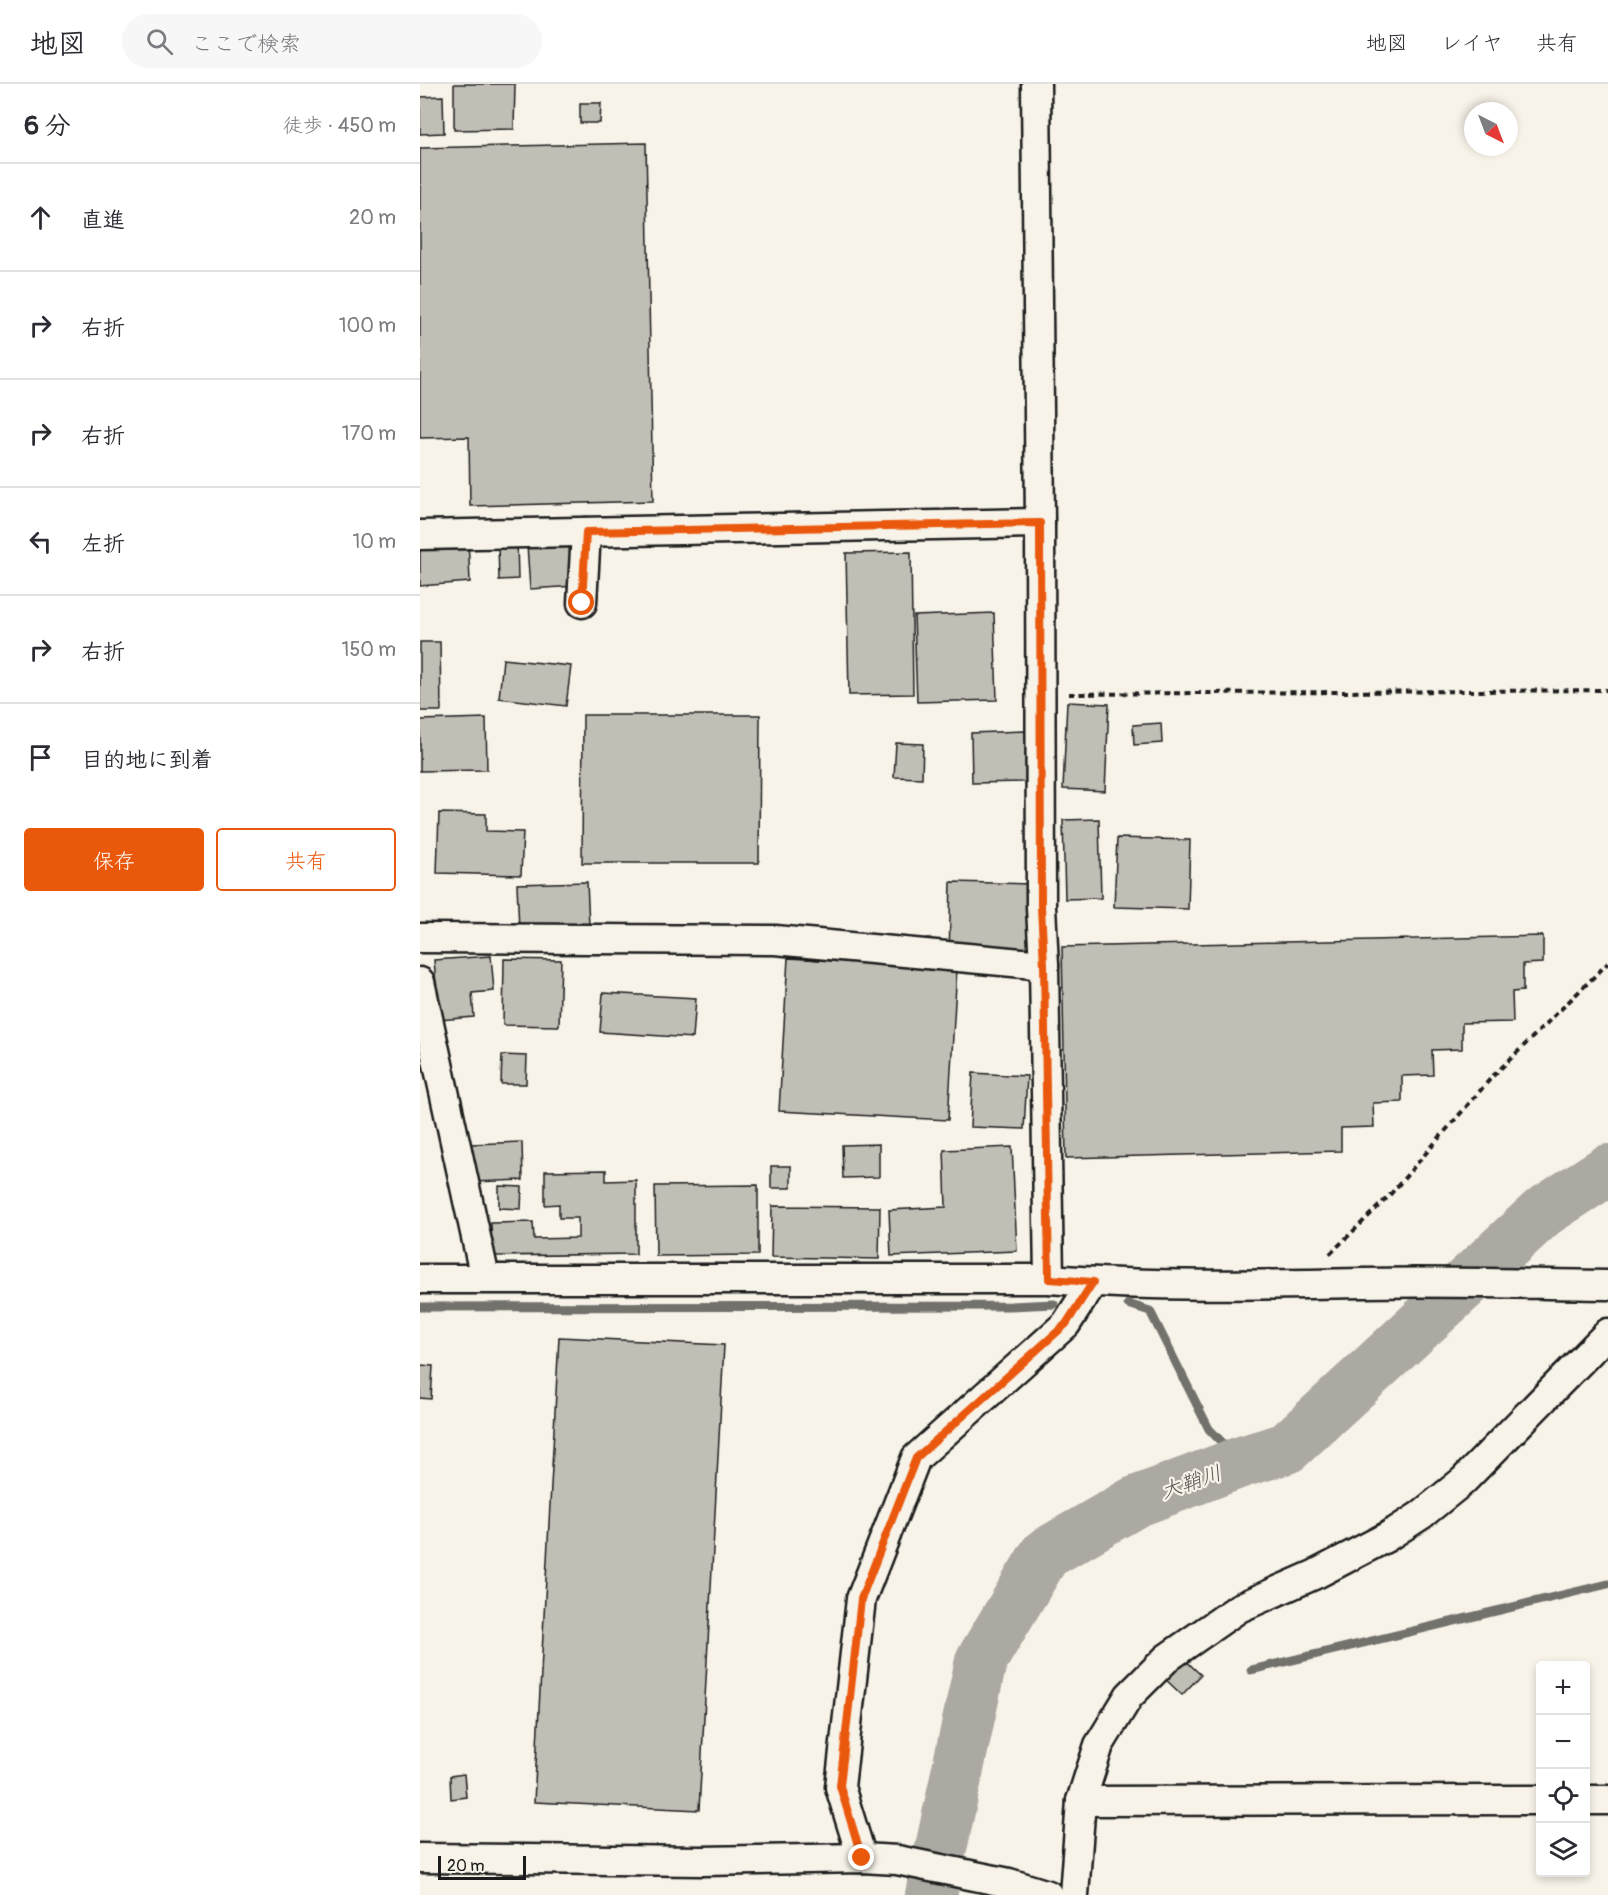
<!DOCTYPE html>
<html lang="ja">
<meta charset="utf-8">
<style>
:root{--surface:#fff;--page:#f7f7f7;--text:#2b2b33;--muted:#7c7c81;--line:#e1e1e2;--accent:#ea580c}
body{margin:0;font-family:Pangolin,"Klee One",sans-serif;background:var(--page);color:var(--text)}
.controls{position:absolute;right:18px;bottom:18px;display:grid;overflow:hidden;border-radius:6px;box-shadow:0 3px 9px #0003}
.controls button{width:54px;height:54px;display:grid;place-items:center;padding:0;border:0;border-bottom:2px solid var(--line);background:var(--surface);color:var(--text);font:30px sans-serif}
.compass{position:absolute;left:1044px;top:18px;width:54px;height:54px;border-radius:50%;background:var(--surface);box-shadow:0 3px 9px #0003;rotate:138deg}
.scale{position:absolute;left:18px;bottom:15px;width:88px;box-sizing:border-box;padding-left:6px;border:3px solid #1c1c1c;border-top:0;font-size:16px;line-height:21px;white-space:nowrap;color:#1c1c1c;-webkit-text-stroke:4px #f7f3e8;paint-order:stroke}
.stop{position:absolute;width:18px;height:18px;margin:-14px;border:4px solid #ea580c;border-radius:50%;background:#fff}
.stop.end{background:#ea580c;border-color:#fff;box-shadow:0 2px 6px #0008}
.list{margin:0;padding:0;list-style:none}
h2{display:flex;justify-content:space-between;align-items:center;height:78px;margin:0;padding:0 24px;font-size:26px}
h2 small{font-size:20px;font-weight:400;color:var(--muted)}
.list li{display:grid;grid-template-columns:39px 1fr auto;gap:18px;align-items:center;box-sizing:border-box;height:108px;padding:0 24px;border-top:2px solid var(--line)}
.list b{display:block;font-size:22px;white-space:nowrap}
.list em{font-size:20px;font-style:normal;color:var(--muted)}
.actions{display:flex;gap:12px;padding:18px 24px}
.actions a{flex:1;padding:14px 0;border:2px solid var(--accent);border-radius:6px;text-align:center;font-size:21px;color:var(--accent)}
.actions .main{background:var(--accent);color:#fff}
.icon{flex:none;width:33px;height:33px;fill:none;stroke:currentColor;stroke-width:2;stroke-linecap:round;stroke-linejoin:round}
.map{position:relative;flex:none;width:1188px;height:1811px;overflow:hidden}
header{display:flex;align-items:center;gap:36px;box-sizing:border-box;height:84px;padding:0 30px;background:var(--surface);border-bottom:2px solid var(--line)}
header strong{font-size:28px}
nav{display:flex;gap:33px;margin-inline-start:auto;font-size:21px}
.search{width:420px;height:54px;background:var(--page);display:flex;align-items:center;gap:15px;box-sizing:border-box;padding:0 21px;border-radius:33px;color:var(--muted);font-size:22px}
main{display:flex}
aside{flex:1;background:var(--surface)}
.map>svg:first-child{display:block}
</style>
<header>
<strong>地図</strong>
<div class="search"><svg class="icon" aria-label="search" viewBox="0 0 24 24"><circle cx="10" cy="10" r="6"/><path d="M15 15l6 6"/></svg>ここで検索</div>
<nav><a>地図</a><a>レイヤ</a><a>共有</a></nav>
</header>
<main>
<aside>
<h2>6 分<small>徒歩 · 450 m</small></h2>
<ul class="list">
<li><svg class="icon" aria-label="ahead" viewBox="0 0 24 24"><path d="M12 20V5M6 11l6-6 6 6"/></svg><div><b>直進</b></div><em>20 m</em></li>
<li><svg class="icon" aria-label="right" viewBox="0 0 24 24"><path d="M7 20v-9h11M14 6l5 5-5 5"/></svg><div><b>右折</b></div><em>100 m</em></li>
<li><svg class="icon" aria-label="right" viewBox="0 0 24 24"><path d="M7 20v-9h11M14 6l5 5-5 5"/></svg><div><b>右折</b></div><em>170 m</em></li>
<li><svg class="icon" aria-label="left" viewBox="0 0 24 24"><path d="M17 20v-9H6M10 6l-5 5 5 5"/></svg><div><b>左折</b></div><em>10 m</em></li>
<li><svg class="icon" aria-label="right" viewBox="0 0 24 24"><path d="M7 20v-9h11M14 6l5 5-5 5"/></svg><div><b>右折</b></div><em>150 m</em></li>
<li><svg class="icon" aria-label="arrive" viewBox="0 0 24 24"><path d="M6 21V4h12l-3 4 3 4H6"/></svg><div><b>目的地に到着</b></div></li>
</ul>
<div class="actions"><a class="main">保存</a><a>共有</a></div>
</aside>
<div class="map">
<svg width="1188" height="1811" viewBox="0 0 1188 1811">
<rect width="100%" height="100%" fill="#f7f3e8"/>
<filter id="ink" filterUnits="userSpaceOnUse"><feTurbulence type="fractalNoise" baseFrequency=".0167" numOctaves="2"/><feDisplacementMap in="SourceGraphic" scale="12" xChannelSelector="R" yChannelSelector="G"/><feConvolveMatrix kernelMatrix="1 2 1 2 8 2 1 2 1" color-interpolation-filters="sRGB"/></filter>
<g filter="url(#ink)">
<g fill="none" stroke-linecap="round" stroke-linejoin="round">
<!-- stream -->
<g stroke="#72716c" stroke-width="9">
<polyline points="708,1220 730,1227 789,1345 821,1378"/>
<polyline points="0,1223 591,1222 634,1220"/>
<polyline points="831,1586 1188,1500"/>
</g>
<!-- river -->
<polyline stroke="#aca9a2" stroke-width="52" points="511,1811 561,1577 625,1470 715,1418 821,1378 867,1364 1123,1128 1188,1086"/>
</g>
<!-- building -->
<g fill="#c0beb5" stroke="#1c1c1c" stroke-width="1.5">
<polygon points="34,0 95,0 94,45 34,46"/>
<polygon points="23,12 24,49 0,50 0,13"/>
<polygon points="160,19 181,19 180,39 160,39"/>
<polygon points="226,59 233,417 50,422 49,353 0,354 0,64"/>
<polygon points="48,454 50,498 0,502 0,457"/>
<polygon points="97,458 98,495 79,496 78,459"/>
<polygon points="153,459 155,502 110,505 107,461"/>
<polygon points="491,468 493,610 429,611 426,469"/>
<polygon points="574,529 577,616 497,618 494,532"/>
<polygon points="0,558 20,558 21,627 0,627"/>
<polygon points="83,575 151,582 146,622 79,614"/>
<polygon points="647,618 689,620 685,707 643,705"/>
<polygon points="163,631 340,631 339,779 162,779"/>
<polygon points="66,634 67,686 0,687 0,636"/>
<polygon points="741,639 742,659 714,661 713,641"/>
<polygon points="606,647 607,698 552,699 551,649"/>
<polygon points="476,659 503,660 502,694 474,693"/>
<polygon points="19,729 66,730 66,747 103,748 101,791 17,789"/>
<polygon points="679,735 681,814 645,815 643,736"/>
<polygon points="697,754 770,756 768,825 694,823"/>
<polygon points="167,798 169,842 99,845 97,800"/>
<polygon points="531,798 613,800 611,873 529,870"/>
<polygon points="1123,852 1123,879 1103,880 1103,907 1092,908 1093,938 1042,939 1042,965 1012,966 1013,991 982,992 982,1018 953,1019 954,1043 921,1044 921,1067 646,1074 642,863"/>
<polygon points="71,872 74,907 52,909 54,933 19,936 14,876"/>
<polygon points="368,874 537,884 528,1036 359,1027"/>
<polygon points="84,875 141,876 139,942 83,941"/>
<polygon points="183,909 276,914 273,954 180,948"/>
<polygon points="82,971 107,972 106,1000 81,1000"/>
<polygon points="553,989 607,992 604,1045 550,1043"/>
<polygon points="102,1058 103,1096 53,1098 51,1060"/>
<polygon points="459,1060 459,1093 423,1094 422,1061"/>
<polygon points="592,1063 597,1167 471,1172 469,1126 526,1123 524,1066"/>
<rect x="351" y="1082" width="20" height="22"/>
<polygon points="186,1086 186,1097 216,1096 216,1170 72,1172 71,1139 113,1138 114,1155 158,1154 158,1134 139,1134 139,1120 125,1121 125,1087"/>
<polygon points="338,1101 338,1171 236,1172 235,1102"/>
<polygon points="79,1102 102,1103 101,1125 79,1124"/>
<polygon points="352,1122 460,1123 459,1175 351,1173"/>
<polygon points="139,1253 304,1261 279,1726 114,1718"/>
<polygon points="0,1281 13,1282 11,1315 0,1314"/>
<polygon points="761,1572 781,1591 762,1611 742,1592"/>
<polygon points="44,1690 46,1713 31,1715 30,1692"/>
</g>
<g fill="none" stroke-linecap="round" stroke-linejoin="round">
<!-- street casing -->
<g stroke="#1c1c1c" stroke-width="33">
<g id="street">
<polyline points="616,0 620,439 621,823 624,881 629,1195"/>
<polyline points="0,451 620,439"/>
<polyline points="162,519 166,448"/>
<polyline points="0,854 355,856 624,881"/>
<polyline points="0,898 65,1194"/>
<path d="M0,1195h629c104,8 210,6 314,4 81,-2 163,1 245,2"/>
<polyline points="1166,1716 1188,1716"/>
<polyline points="661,1717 679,1661 709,1612 747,1574 819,1524 896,1490 967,1453 1001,1431 1043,1397 1188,1249"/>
<polyline points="0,1774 282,1777 442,1774 477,1776 589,1799 628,1811"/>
<polyline points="442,1774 420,1703 441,1515 496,1374 646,1240 673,1198"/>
<polyline points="654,1811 661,1717 1120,1716"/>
</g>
</g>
<!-- path -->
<g stroke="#1c1c1c" stroke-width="4" stroke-dasharray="6 4.5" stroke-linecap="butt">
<polyline points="649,610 1188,606"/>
<polyline points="910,1170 968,1113 1072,993 1188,879"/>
</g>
<!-- street -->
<use href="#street" stroke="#f7f3e8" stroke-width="28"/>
</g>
</g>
<g fill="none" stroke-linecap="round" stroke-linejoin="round" filter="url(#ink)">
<!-- route -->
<polyline stroke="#ea580c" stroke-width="8" points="162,519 166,448 620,439 621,823 624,881 629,1195 673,1198 646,1240 496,1374 441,1515 420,1702 442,1774"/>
</g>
<g text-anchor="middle" stroke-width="4.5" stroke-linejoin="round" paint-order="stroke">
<!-- water labels -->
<g font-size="21" font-style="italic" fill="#565452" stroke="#f7f3e8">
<text transform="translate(771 1398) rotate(-19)" y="7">大鞘川</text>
</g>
</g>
</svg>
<div class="controls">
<button>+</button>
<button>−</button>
<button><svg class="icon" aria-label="locate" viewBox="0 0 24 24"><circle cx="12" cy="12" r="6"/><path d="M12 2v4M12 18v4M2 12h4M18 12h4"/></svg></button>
<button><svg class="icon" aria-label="layers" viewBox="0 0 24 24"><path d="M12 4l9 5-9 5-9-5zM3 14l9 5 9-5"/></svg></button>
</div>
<svg class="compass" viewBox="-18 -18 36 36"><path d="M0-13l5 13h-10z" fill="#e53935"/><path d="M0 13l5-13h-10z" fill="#7c7c81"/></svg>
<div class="scale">20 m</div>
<div class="stop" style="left:162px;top:519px"></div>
<div class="stop end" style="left:442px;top:1774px"></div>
</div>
</main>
